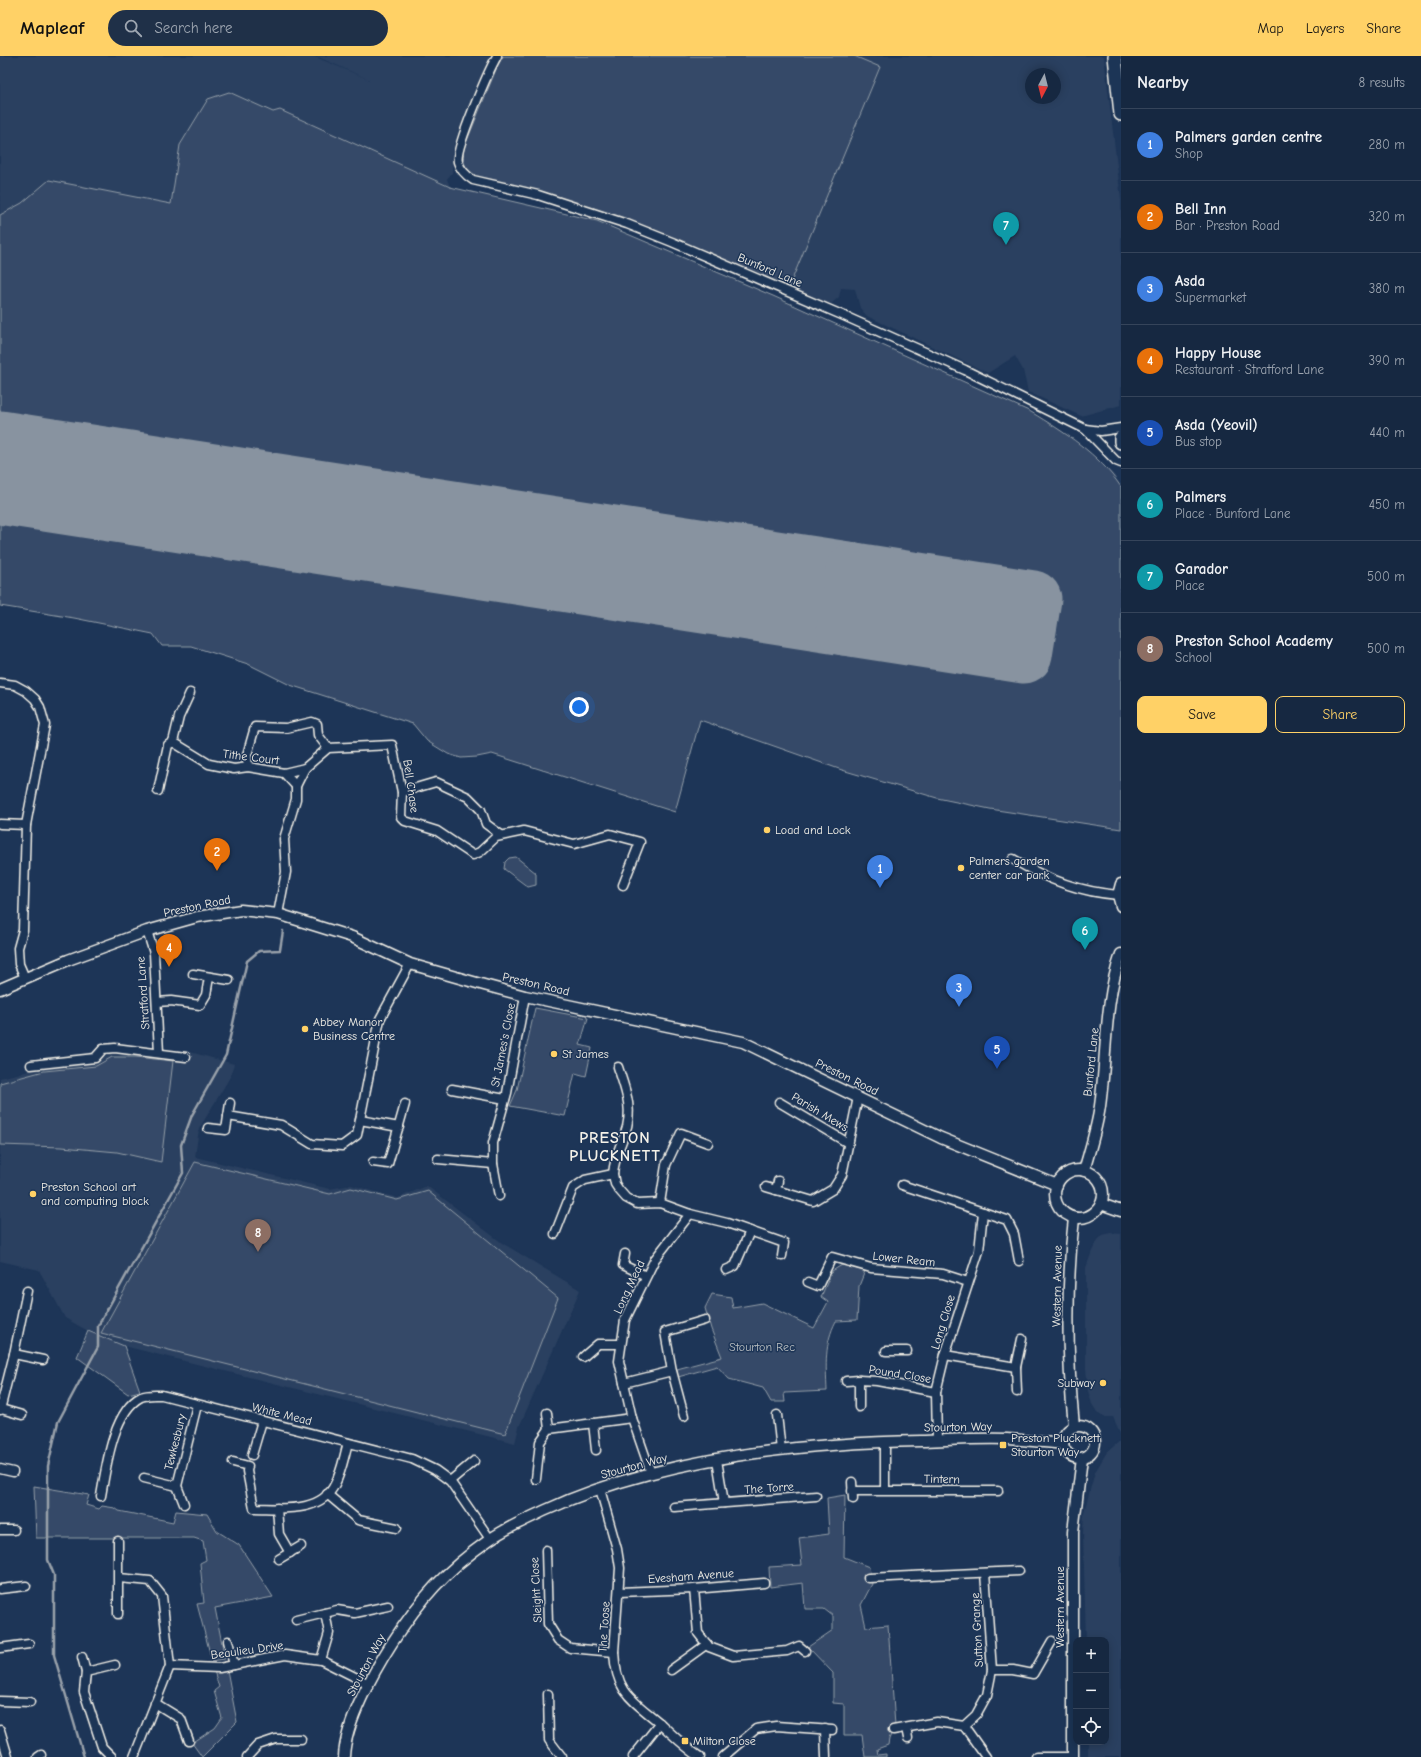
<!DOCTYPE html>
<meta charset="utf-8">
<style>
:root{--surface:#162841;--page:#1f3048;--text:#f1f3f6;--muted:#9ea6b1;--line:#35445a;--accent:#ffd166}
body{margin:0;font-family:"Comic Neue",sans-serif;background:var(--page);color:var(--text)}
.controls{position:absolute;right:12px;bottom:12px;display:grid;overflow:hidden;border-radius:8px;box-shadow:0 2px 10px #0003}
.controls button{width:36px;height:36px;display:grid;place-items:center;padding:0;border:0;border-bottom:1px solid var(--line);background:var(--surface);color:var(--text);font:20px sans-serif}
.compass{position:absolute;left:1025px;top:12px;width:36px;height:36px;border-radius:50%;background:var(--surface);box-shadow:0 2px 10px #0003;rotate:187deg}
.you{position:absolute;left:579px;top:651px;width:14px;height:14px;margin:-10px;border:3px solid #fff;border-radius:50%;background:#1a73e8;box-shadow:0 0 0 6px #1a73e833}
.badge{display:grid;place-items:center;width:26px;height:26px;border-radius:50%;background:var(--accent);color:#fff;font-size:13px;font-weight:700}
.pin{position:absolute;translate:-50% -33px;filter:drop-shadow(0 1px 2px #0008)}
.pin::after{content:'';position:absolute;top:21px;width:14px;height:12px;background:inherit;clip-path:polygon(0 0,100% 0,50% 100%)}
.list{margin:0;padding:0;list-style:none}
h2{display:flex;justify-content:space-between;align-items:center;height:52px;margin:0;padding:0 16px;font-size:17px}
h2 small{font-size:13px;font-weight:400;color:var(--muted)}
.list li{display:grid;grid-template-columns:26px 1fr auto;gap:12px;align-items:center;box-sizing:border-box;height:72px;padding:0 16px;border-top:1px solid var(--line)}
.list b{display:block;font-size:15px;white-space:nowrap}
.list p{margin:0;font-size:13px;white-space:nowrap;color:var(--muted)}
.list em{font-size:13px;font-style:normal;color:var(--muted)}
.actions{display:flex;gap:8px;padding:12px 16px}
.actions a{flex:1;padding:9px 0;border:1px solid var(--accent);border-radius:8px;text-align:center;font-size:14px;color:var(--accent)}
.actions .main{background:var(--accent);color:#111}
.icon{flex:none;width:22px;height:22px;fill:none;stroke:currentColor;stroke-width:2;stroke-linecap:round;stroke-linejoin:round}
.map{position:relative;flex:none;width:1121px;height:1701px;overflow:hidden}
header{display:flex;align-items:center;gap:24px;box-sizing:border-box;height:56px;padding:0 20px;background:var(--accent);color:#111}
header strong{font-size:19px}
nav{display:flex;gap:22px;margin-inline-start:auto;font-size:14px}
.search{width:280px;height:36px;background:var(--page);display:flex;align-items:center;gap:10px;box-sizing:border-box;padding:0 14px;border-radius:22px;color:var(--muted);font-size:15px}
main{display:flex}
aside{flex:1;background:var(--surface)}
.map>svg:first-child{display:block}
</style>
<header>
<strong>Mapleaf</strong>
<div class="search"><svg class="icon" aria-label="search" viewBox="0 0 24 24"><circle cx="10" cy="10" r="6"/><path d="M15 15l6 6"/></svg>Search here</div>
<nav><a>Map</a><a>Layers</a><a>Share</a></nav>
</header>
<main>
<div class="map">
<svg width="1121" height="1701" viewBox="0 0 1121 1701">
<rect width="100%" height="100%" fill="#1d3557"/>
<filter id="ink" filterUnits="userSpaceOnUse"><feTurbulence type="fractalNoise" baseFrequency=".025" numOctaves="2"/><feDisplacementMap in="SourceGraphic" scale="8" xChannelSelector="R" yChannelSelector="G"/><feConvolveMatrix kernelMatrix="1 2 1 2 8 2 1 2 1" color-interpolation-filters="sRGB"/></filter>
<g filter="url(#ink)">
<!-- built -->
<g fill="#2a4060" fill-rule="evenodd">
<path d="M0,0h313l57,24 -54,-24h788l17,144v205l-40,11 -53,-24 -5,-22 -8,-14 -27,17 -121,-57 -7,-8 -5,-19 -14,-1 -2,9 -7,6h-8l-190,-80 -168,-80 7,-19 -8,-4 -11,26 -2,27 -5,6 3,8 147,34 176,75 258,116 31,19 26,20 26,24 7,12v342l-131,-20 -53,-11 -95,-28 -142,-50 -25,92 -183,-58 -15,3 -16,1 -13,-4 -21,-13 -14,-16 -123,-40 -42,-21 -95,-30 -79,-16 -74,-12zM1031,18h24v24h-24z"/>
<polygon points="190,996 234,1008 230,1021 199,1073 195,1101 330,1133 351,1129 398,1142 427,1130 502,1187 580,1234 519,1371 515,1387 124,1290 88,1275 65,1262 39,1214 0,1205 0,1022 46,1011 95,1007 107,999 139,999 188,1005"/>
<polygon points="1110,1177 1121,1178 1121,1379 1113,1361 1105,1361 1097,1356 1092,1348 1088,1335 1086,1312 1086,1212 1092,1195 1098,1184 1103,1179"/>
<polygon points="1121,1384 1121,1701 1088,1701 1088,1686 1106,1686 1106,1584 1086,1584 1083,1477 1084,1456 1095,1416 1107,1396"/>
</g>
<!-- green -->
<g fill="#354a67" stroke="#949ea8">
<path d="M503,0h351l26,11 -91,220 -156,-64 -61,-21 -99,-26c-9,-9 -11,-16 -9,-28l33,-81z"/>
<path d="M229,36l44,20 7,-2 170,77 147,34 176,75 258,116c33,20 68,42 90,75v342l-131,-20 -53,-11 -95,-28 -142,-50 -25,92 -183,-58 -15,3 -16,1 -13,-4 -21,-13 -14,-17 -123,-39 -42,-21 -57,-18h-29l-9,-12 -79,-16 -74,-12v-391l22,-12 27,-23 122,24 9,-59 28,-46z"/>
<polygon points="516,801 536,817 536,829 528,831 504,813 505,806 509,802"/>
<polygon points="535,952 588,962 580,989 592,992 586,1020 575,1017 565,1060 510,1050 517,1034"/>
<polygon points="112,1001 136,1001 173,1005 161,1106 117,1096 62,1091 0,1089 0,1027 44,1015 96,1010"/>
<polygon points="195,1106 330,1138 351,1132 397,1144 428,1135 558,1242 505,1378 101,1277"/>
<path d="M842,1209l23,6 -6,15 -2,34 -21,1c-12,23 -10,44 -9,70l-43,2 1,9h-14l-8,-14 -34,-9 -12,-13 -39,11 -1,-8 45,-12 -11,-28 -6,-21 7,-14 19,3 2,11 29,-5 52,25 14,-26 -7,-5 11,-26z"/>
<polygon points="88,1275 124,1290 140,1335 128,1338 77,1301"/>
<polygon points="34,1430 89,1439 86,1449 99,1453 102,1450 115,1452 119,1455 173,1466 176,1455 207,1458 217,1475 239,1489 273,1541 215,1552 225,1603 212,1605 197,1548 204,1547 200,1507 206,1504 203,1485 194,1482 36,1482"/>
<polygon points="845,1439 844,1501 869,1511 872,1528 861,1549 866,1571 888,1569 895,1670 889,1683 888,1689 877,1693 878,1699 886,1698 886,1701 865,1701 862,1679 844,1679 844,1648 833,1647 833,1617 808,1591 833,1574 833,1560 824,1553 805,1553 803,1527 770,1531 769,1511 802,1509 799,1482 829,1478 827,1442"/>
<polygon points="227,1614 237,1666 202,1701 192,1687 215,1672 222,1662 214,1635 219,1631 214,1615"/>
</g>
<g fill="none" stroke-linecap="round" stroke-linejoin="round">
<!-- stream -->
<polyline stroke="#9aa2ab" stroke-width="2.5" points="84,1701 54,1599 54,1519 48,1504 48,1410 58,1366 98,1291 98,1270 183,1117 181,1089 192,1059 226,999 247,905 259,895 280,894 283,875"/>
<!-- runway -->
<g stroke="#8893a0" stroke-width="57">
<polyline points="0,383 854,515 845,571 0,440"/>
<polygon points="854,515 1033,543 1024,599 845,571"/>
</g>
<!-- minor casing -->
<g stroke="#f4f1e8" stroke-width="11">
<g id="minor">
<path d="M497,0c-8,14 -43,94 -39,106 2,8 9,14 15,18l65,15 89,29 45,18 170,73 123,55 120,59 31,32 5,2"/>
<polyline points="1085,373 1101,375 1121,372"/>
<polyline points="0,627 15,629 26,635 35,643 40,651 45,669 26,769 23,874 18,892 19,908 25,922"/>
<polyline points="173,686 179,661 190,637"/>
<polyline points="248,711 247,699 255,671 286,672 312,666 317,668 318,679 328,692"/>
<polyline points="284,717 305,712"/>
<polyline points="158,735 168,689 173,686 209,708 234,713 248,711 284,717 296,730"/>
<polyline points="402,736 436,726 468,741 481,754 486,768 501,779"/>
<polyline points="0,768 26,769"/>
<path d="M1013,803c32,20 67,33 105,36"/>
<polyline points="278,858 286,816 284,783 296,743 296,730 305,712 328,692 392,689 402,736 401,761 405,765 437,775 473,799 480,796 496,781 524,775 574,788 610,778 640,786 623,829"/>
<polyline points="147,875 154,897 159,997"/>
<polyline points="193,918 229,924"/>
<polyline points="157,946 171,945 200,949 206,939 209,921"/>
<polyline points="31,1009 95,1002 103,993 115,992 186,1001"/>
<polyline points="452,1033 505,1043"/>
<polyline points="779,1046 848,1087"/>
<polyline points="228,1060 281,1069 312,1088 342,1090 357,1079 380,963 410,908"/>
<polyline points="360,1064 399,1071"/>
<polyline points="208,1072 226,1074 230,1047"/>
<polyline points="438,1103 493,1108"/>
<polyline points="373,1106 388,1108 405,1048"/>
<path d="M613,1118c1,-15 7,-28 12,-41 9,-24 0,-44 -7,-66"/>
<polyline points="902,1129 1007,1164 1014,1178 1019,1205"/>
<polyline points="766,1131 813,1145 833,1133 842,1119 858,1041"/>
<polyline points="776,1134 778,1125"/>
<polyline points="499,1140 493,1108 493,1087 507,1037 525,940"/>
<polyline points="660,1147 666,1109 681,1077 708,1087"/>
<polyline points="555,1178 573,1132 585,1124 613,1118 615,1128 619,1134 626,1142 637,1148 660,1147 690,1158 727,1167 784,1187 782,1200"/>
<polyline points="625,1198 623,1209 646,1220"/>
<polyline points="726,1214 735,1210 750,1175"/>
<polyline points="808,1226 818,1230 832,1201 871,1212 943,1218 968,1226"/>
<polyline points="886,1295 907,1295"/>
<polyline points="14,1298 43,1304"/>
<polyline points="945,1299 1016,1311"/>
<polyline points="583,1301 598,1288 621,1288"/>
<polyline points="846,1325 859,1324"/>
<polyline points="624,1327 672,1315"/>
<polyline points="1017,1336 1016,1311 1022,1283"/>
<polyline points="859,1351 859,1324 877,1325 936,1336"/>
<polyline points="1,1353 22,1359"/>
<polyline points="0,1354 14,1298 27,1235"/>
<polyline points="547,1357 549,1373"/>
<polyline points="777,1359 781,1394"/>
<polyline points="684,1360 672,1315 665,1276 705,1264"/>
<polyline points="593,1367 596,1394"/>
<polyline points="937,1385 936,1336 945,1299 979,1195 983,1156"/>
<polyline points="885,1386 885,1434"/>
<polyline points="252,1399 262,1365"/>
<polyline points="717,1404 724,1447"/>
<path d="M233,1406l15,4 -1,5 7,37c26,0 67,6 81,-24 7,-13 9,-28 13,-41"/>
<polyline points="0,1413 13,1416"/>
<polyline points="651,1417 632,1362 619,1305 625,1264 655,1203 690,1158"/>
<polyline points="144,1422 177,1430"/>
<polyline points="536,1423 540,1386 549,1373 632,1362"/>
<polyline points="450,1425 474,1405"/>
<polyline points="852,1426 853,1443"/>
<path d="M600,1433l17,60 3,19 -6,84c2,42 19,48 48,73 12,11 24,23 38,32"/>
<polyline points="852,1435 998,1435"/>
<polyline points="327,1438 358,1464 397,1472"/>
<path d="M101,1440c5,-28 12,-85 40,-99 7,-3 14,-2 21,-2l250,64 23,11 15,11 40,58"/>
<polyline points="184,1448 177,1430 197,1349"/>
<polyline points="674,1451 816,1440"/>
<polyline points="277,1452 279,1478 290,1497"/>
<polyline points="0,1474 14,1474"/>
<polyline points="546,1494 548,1568 558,1584 570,1592 614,1596"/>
<polyline points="279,1503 301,1490"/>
<polyline points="119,1522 150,1525 162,1540 170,1610 134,1701"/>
<polyline points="868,1522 1019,1515"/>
<polyline points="0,1533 26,1530"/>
<polyline points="694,1533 698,1577 709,1591 733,1600 787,1595 799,1590 805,1595"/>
<polyline points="619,1536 694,1533 764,1527"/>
<polyline points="118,1558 118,1485"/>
<polyline points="296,1564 337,1554 355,1557 388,1550"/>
<polyline points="228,1585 234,1609"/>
<polyline points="0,1592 29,1588"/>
<polyline points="82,1601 86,1616"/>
<polyline points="321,1604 329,1577 325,1557"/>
<polyline points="170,1610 219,1612 285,1599 321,1604 369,1628"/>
<polyline points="671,1614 707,1588"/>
<polyline points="992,1614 1013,1614 1033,1618 1052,1585"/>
<polyline points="548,1638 549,1684 562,1701"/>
<polyline points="0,1645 30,1646"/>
<polyline points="155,1647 181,1663 189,1685"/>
<polyline points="964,1670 976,1659 987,1639 992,1614 985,1517"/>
<polyline points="906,1672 908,1682"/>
<polyline points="825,1673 826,1701"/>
<polyline points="0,1674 8,1701"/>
<polyline points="893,1674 937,1666 964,1670 986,1701"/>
<polyline points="38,1701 41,1699"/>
<polyline points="112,1701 102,1691 84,1636 86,1616 115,1609"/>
<polyline points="247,1701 258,1689 276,1683 301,1683"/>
<polyline points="633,1701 660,1667"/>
<polyline points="723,1701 756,1673 776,1670 832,1674"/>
<polyline points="1036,1701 1073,1701"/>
</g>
</g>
<!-- tertiary casing -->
<g stroke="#f4f1e8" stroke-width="13">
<g id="tertiary">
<polyline points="1121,828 1118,839 1121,850"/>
<polyline points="0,933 68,904 147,875 197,861 241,854 278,858 352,881 410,908 484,929 525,940 743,986 941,1082 1057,1129"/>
<circle cx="1079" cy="1138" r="24"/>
<path d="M1084,1115c6,-22 13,-43 16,-65 7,-51 4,-103 21,-152"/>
<polyline points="1101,1148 1121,1155"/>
<path d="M1074,1162c-8,69 -7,139 0,208"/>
<circle cx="1079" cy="1386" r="16"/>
<path d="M344,1701c1,-34 30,-86 48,-114 29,-45 53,-72 97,-103 17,-12 38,-21 57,-30 113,-52 251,-67 375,-69 28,-1 57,-3 86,-2 18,1 37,3 56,5"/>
<polyline points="1073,1701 1073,1476 1082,1402"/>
</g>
</g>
<!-- trunk casing -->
<g stroke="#f4f1e8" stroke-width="16">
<g id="trunk">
<polyline points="1115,0 1121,58"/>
<polyline points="1121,382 1121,386"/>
</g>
</g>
<!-- minor -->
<use href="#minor" stroke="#1d3557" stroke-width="8"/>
<!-- tertiary -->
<use href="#tertiary" stroke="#1d3557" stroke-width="10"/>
<!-- trunk -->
<use href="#trunk" stroke="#1d3557" stroke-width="13"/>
</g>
</g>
<!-- markers -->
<g fill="#ffd166" stroke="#1d3557" stroke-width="1.5">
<circle cx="767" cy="774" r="4"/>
<circle cx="961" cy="812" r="4"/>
<circle cx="305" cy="973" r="4"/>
<circle cx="554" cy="998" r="4"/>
<circle cx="33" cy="1138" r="4"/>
<circle cx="1103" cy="1327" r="4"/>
<rect x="999" y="1385" width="8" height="8" rx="2"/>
<rect x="681" y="1681" width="8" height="8" rx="2"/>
</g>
<g text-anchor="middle" stroke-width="3" stroke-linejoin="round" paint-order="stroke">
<!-- street labels -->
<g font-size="12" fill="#f4f1e8" stroke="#1d3557">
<text transform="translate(770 214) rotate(23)" y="4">Bunford Lane</text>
<text transform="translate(251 701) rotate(7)" y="4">Tithe Court</text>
<text transform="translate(411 730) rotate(82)" y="4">Bell Chase</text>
<text transform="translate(197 850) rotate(-12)" y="4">Preston Road</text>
<text transform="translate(536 928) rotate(13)" y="4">Preston Road</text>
<text transform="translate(143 937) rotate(-94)" y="4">Stratford Lane</text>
<text transform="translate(503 989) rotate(-79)" y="4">St James's Close</text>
<text transform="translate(1091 1006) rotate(-84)" y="4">Bunford Lane</text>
<text transform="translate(847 1021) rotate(26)" y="4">Preston Road</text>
<text transform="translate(820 1056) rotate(31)" y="4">Parish Mews</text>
<text transform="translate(904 1203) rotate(6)" y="4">Lower Ream</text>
<text transform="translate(1057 1230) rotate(-89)" y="4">Western Avenue</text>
<text transform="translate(629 1231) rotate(-65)" y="4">Long Mead</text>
<text transform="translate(943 1266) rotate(-73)" y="4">Long Close</text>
<text transform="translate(900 1318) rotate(9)" y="4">Pound Close</text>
<text transform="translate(282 1358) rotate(14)" y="4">White Mead</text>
<text transform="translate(958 1371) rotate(-1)" y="4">Stourton Way</text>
<text transform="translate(175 1386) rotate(-76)" y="4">Tewkesbury</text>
<text transform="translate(634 1410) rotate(-15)" y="4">Stourton Way</text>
<text transform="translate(942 1423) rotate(1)" y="4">Tintern</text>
<text transform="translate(769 1432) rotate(-4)" y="4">The Torre</text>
<text transform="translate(691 1520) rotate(-4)" y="4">Evesham Avenue</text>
<text transform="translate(536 1534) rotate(-93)" y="4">Sleight Close</text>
<text transform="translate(1060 1551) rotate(-90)" y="4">Western Avenue</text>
<text transform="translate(604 1571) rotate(-86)" y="4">The Toose</text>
<text transform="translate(977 1574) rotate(-93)" y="4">Sutton Grange</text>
<text transform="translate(247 1594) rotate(-8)" y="4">Beaulieu Drive</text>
<text transform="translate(366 1609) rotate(-62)" y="4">Stourton Way</text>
</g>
<!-- poi labels -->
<g font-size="12" fill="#f4f1e8" stroke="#1d3557" text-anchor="start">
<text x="775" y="778">Load and Lock</text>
<text x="969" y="809">Palmers garden<tspan x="969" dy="14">center car park</tspan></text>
<text x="313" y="970">Abbey Manor<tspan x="313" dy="14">Business Centre</tspan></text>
<text x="562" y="1002">St James</text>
<text x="41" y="1135">Preston School art<tspan x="41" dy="14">and computing block</tspan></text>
<text x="1095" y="1331" text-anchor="end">Subway</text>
<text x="1011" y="1386">Preston Plucknett<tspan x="1011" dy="14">Stourton Way</tspan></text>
<text x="693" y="1689">Milton Close</text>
</g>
<!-- park labels -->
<g font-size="12" fill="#bbbfc1" stroke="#1d3557">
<text x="762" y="1295">Stourton Rec</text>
</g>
<!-- district labels -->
<g font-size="16" font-weight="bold" letter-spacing="1" fill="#f4f1e8" stroke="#1d3557">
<text x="615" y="1087">PRESTON<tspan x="615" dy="18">PLUCKNETT</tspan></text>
</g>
</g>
</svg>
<div class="controls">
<button>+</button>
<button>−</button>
<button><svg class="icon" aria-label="locate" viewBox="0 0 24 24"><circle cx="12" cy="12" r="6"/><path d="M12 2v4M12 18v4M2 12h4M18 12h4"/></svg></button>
</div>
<svg class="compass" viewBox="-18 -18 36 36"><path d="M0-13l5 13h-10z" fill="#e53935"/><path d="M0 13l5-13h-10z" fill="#9ea6b1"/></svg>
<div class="you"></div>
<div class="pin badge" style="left:880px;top:832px;background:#3f7fe0">1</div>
<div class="pin badge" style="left:217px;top:815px;background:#e8710a">2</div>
<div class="pin badge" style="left:959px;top:951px;background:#3f7fe0">3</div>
<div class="pin badge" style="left:169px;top:911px;background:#e8710a">4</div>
<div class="pin badge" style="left:997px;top:1013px;background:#1a4fb4">5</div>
<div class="pin badge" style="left:1085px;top:894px;background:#0f9aa8">6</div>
<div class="pin badge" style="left:1006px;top:189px;background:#0f9aa8">7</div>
<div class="pin badge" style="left:258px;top:1196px;background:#8d6e63">8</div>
</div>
<aside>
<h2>Nearby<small>8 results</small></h2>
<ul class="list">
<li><span class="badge" style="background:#3f7fe0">1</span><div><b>Palmers garden centre</b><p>Shop</p></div><em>280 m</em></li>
<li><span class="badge" style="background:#e8710a">2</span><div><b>Bell Inn</b><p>Bar · Preston Road</p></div><em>320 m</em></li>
<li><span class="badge" style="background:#3f7fe0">3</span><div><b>Asda</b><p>Supermarket</p></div><em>380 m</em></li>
<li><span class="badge" style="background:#e8710a">4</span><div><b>Happy House</b><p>Restaurant · Stratford Lane</p></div><em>390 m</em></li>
<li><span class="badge" style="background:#1a4fb4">5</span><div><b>Asda (Yeovil)</b><p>Bus stop</p></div><em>440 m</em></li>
<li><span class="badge" style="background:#0f9aa8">6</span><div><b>Palmers</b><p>Place · Bunford Lane</p></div><em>450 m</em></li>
<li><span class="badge" style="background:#0f9aa8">7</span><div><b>Garador</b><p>Place</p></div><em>500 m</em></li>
<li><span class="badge" style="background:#8d6e63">8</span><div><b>Preston School Academy</b><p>School</p></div><em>500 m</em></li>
</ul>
<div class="actions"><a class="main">Save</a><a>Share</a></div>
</aside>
</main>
